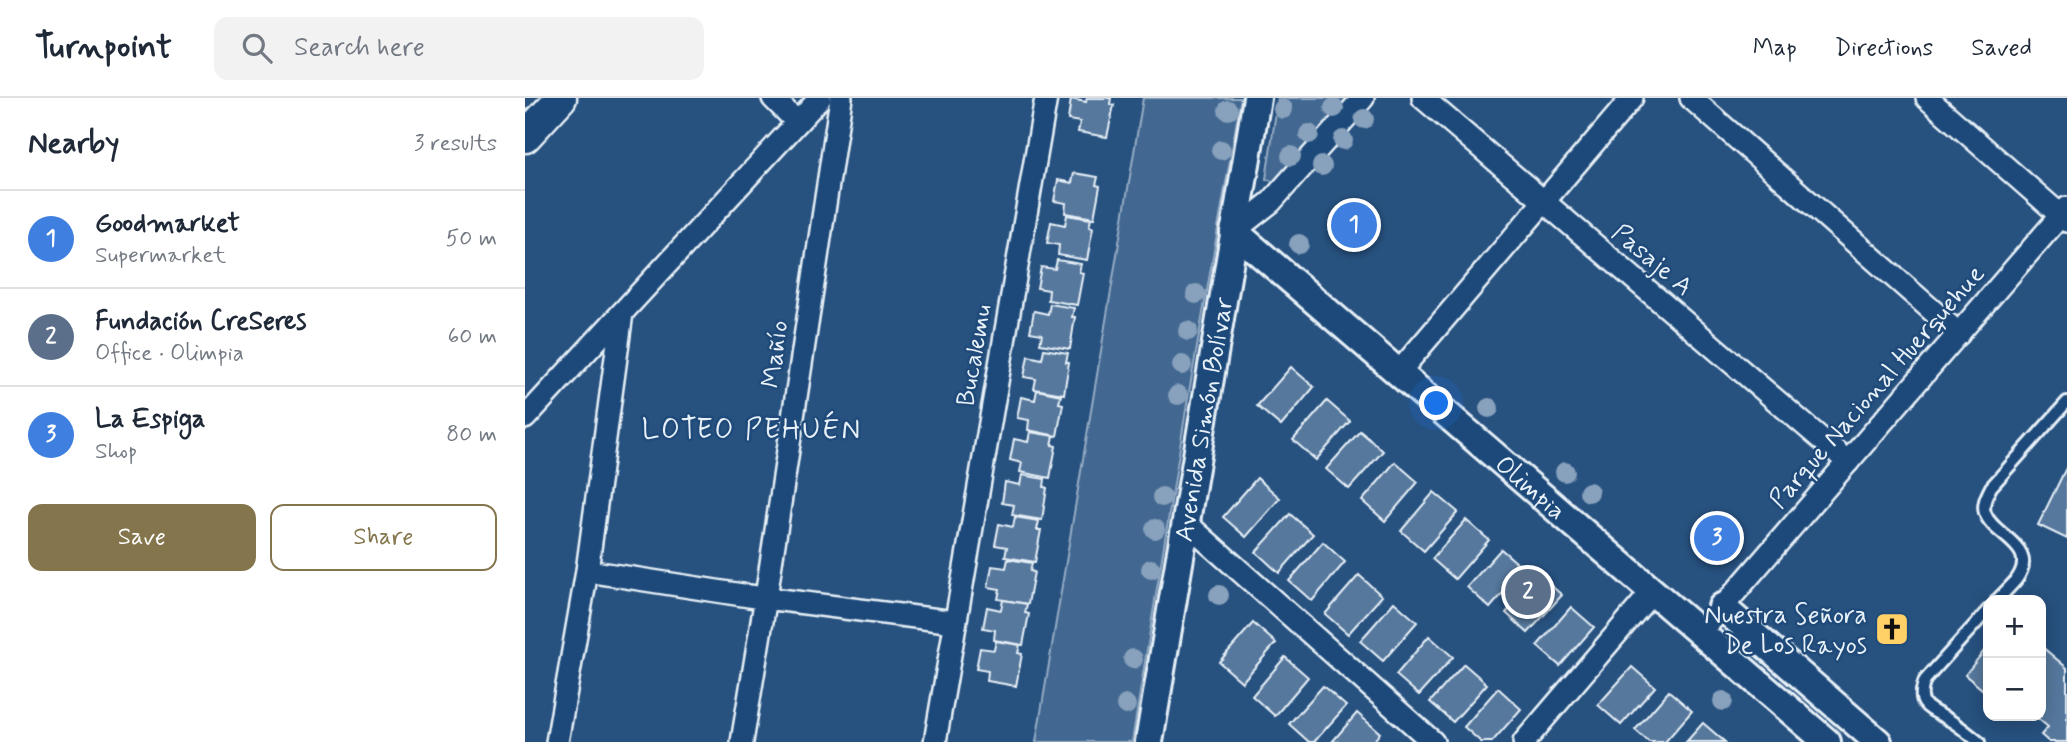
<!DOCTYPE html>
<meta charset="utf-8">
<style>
:root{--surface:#fff;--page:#f2f2f3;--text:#1f2937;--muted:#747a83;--line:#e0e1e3;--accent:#84754c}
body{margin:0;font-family:Mynerve,sans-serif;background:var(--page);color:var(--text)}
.controls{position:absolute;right:21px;bottom:21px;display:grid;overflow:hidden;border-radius:14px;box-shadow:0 4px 18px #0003}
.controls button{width:63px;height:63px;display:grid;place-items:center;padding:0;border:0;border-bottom:2px solid var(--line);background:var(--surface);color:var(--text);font:35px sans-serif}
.you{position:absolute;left:912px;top:306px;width:24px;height:24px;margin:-18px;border:5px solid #fff;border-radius:50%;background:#1a73e8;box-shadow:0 0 0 10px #1a73e833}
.badge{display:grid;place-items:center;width:46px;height:46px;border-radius:50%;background:var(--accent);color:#fff;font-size:23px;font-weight:700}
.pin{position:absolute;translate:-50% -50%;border:4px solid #fff;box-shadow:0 2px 7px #0006}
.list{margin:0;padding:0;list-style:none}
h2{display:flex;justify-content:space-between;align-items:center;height:91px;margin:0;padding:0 28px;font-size:30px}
h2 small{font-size:23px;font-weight:400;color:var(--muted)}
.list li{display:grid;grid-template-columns:46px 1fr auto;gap:21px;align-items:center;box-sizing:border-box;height:98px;padding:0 28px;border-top:2px solid var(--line)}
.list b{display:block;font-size:26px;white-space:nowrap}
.list p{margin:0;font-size:23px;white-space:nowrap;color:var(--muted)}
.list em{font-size:23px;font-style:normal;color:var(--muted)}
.actions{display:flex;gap:14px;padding:21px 28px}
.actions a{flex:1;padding:16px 0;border:2px solid var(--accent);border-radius:14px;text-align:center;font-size:24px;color:var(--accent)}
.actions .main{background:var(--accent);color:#fff}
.icon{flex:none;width:38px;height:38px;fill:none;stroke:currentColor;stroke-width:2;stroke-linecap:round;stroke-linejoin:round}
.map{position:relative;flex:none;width:1542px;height:644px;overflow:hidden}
header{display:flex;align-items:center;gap:42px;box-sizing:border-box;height:98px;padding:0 35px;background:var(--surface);border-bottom:2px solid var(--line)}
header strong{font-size:33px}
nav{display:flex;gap:38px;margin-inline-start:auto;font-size:24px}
.search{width:490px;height:63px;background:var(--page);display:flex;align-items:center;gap:18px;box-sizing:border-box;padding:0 24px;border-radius:14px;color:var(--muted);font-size:26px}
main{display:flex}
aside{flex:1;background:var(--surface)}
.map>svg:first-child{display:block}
</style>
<header>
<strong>Turnpoint</strong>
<div class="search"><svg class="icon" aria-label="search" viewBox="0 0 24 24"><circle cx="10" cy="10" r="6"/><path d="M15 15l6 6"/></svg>Search here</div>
<nav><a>Map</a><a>Directions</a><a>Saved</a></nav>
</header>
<main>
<aside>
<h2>Nearby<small>3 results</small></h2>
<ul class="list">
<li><span class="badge" style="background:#3f7fe0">1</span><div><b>Goodmarket</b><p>Supermarket</p></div><em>50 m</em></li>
<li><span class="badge" style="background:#5c6f8a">2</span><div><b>Fundación CreSeres</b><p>Office · Olimpia</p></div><em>60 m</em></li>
<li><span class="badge" style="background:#3f7fe0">3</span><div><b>La Espiga</b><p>Shop</p></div><em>80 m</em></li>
</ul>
<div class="actions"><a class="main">Save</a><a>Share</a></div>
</aside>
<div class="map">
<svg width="1542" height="644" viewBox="0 0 1542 644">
<rect width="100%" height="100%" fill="#27517f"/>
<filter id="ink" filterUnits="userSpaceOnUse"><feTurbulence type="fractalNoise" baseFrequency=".0143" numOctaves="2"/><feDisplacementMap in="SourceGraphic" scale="14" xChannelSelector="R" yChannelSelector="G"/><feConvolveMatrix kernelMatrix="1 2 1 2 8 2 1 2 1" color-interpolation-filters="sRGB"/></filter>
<g filter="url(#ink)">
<!-- green -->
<g fill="#436891" stroke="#96acc4" stroke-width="2">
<polygon points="618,0 716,0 663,300 607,644 511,644"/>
<polygon points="753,0 824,0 750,84 741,81"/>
</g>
<!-- building -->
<g fill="#57789d" stroke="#e8f1f8" stroke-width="2">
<polygon points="562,0 586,0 585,6 589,7 582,39 553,34 555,24 543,22 546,1 561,4"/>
<polygon points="549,75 573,79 571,87 575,88 569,120 540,115 541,105 529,103 533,82 547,85"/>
<polygon points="542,117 566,121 564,129 568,130 562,162 533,157 534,147 522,145 526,124 540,127"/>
<polygon points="532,162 556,166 554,174 558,175 552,207 523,202 524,192 512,190 516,169 530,171"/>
<polygon points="525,206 549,210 547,219 550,219 545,251 515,246 517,236 505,234 509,213 523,216"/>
<polygon points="519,251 543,255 541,264 544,264 539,296 509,291 511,281 499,279 503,258 517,261"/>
<polygon points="766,269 789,289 756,328 732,308"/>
<polygon points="512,292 536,297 534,305 538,306 532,338 503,332 504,322 492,320 496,299 510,302"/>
<polygon points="802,303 825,323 791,362 768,342"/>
<polygon points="835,333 858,353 824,391 801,371"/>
<polygon points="505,334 529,338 527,347 531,348 525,380 495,374 497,365 485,362 489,341 503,344"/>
<polygon points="870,364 893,384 860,423 837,403"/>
<polygon points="1542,368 1542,441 1513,427"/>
<polygon points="497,377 520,381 519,389 522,390 517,422 487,417 489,407 477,405 480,384 495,387"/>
<polygon points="732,380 755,400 721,439 698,419"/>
<polygon points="909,394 933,414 899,453 876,433"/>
<polygon points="765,416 788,436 754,475 731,454"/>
<polygon points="490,419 514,423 512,432 516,432 510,464 480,459 482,449 470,447 474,426 488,429"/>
<polygon points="941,422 964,442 930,481 907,461"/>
<polygon points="798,444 820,464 787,503 764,483"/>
<polygon points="976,451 999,471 965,510 942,489"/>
<polygon points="483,461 507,465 505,473 509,474 503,506 473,501 475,491 463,489 467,468 481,470"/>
<polygon points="834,477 857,498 823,536 800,516"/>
<polygon points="1014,477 1037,497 1003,535 981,515"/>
<polygon points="478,502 502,506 500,515 504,516 498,547 469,542 470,532 458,530 462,509 476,512"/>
<polygon points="869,504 892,524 858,563 835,543"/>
<polygon points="1046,509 1069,529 1035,568 1012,548"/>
<polygon points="728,525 751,545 717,584 694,564"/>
<polygon points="904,538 928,559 894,597 871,577"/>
<polygon points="471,543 495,547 493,555 497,556 491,588 462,583 463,573 451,571 455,550 469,552"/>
<polygon points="1463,548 1463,596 1440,577"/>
<polygon points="1516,548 1542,570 1542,644 1524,644 1516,637 1523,629 1510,618 1516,618"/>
<polygon points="760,559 783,579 750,618 727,598"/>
<polygon points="939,566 962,586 928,624 905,604"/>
<polygon points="1107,569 1130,589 1096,627 1073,607"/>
<polygon points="798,588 821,608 789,644 784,644 764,626"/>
<polygon points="973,590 996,611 967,644 956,644 939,629"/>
<polygon points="1144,593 1167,613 1140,644 1124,644 1110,632"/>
<polygon points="832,615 855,635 848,644 807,644"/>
<polygon points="1178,625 1200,644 1161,644"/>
</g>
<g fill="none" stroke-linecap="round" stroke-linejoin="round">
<!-- service casing -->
<g stroke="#e8f1f8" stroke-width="16">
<g id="service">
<path d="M1472,502c6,-6 13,-13 19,-20 25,-34 -23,-43 -31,-67 -3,-9 2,-18 6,-26l76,-85"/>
<path d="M1454,644c-9,-7 -18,-15 -28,-21 -19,-12 -37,-13 -26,-41l63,-70"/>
</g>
</g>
<!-- minor casing -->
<g stroke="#e8f1f8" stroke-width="26">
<g id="minor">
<polyline points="248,0 272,24"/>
<polyline points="898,0 1323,364"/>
<polyline points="1166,0 1434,236"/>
<polyline points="1402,0 1542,123"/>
<polyline points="709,133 746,104 838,0"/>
<polyline points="874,274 1107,0"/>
<polyline points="0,320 295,0"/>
<polyline points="661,425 908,644"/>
<polyline points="62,473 224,498 430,524"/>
<polyline points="1176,534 1542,110"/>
<polyline points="32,644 62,473 97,215"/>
<polyline points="217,644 241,499 316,0"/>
<polyline points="410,644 521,0"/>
<polyline points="999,644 1128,493"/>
</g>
</g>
<!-- tertiary casing -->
<g stroke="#e8f1f8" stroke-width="32">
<g id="tertiary">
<path id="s1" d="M709,133l593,511"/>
<polyline points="1197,509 1353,644"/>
<path id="s2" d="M624,644l108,-644"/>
</g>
</g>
<!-- secondary casing -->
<g stroke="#e8f1f8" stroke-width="35">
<polyline id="secondary" points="0,39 36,0"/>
</g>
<!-- service -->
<use href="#service" stroke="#1f4a7a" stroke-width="10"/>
<!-- minor -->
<use href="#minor" stroke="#1f4a7a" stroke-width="21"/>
<!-- tertiary -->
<use href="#tertiary" stroke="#1f4a7a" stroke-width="26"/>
<!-- secondary -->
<use href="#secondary" stroke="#1f4a7a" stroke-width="30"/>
</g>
<!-- trees -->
<g fill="#88a1bc">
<circle cx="809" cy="10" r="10"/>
<circle cx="758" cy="11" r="10"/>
<circle cx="703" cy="12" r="10"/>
<circle cx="839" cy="21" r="10"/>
<circle cx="784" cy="36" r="10"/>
<circle cx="818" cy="42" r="10"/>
<circle cx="696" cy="52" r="10"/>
<circle cx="766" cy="58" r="10"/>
<circle cx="797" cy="68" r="10"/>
<circle cx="774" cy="146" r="10"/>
<circle cx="671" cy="196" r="10"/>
<circle cx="663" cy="233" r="10"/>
<circle cx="657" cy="267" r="10"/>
<circle cx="653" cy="297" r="10"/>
<circle cx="964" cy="310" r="10"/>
<circle cx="1040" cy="374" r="10"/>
<circle cx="1064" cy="394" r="10"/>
<circle cx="637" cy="399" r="10"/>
<circle cx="630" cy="431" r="10"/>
<circle cx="626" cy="471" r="10"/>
<circle cx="694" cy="497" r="10"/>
<circle cx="608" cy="561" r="10"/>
<circle cx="1198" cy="603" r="10"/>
<circle cx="601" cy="607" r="10"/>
</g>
</g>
<!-- icons -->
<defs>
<g id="church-square" transform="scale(1.75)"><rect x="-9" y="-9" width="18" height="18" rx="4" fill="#ffd166" stroke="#1f4a7a"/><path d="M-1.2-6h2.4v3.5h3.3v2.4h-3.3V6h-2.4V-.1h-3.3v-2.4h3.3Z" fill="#111"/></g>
</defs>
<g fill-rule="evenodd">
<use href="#church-square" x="1367" y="531"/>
</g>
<g text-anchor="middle" stroke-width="5" stroke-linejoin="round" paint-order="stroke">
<!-- street labels -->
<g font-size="26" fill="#e8f1f8" stroke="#1f4a7a">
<text transform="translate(1128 161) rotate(40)" y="9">Pasaje A</text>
<text transform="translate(249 256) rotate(-82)" y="9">Mañío</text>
<text transform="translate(448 257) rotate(-80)" y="9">Bucalemu</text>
<text transform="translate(1351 288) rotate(-49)" y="9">Parque Nacional Huerquehue</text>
<text dy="9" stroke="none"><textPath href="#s2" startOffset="327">Avenida Simón Bolívar</textPath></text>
<text dy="9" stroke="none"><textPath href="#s1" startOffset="392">Olimpia</textPath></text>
</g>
<!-- poi labels -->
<g font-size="26" fill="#e8f1f8" stroke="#1f4a7a" text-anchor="end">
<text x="1342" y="525">Nuestra Señora<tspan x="1342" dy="30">De Los Rayos</tspan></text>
</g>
<!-- neighbourhood labels -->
<g font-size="28" letter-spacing="2" fill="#e8f1f8" stroke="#1f4a7a">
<text x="227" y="340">LOTEO PEHUÉN</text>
</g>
</g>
</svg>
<div class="controls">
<button>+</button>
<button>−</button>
</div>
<div class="you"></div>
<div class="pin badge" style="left:829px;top:127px;background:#3f7fe0">1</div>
<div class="pin badge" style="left:1003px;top:494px;background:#5c6f8a">2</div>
<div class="pin badge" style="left:1192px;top:440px;background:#3f7fe0">3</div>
</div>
</main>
